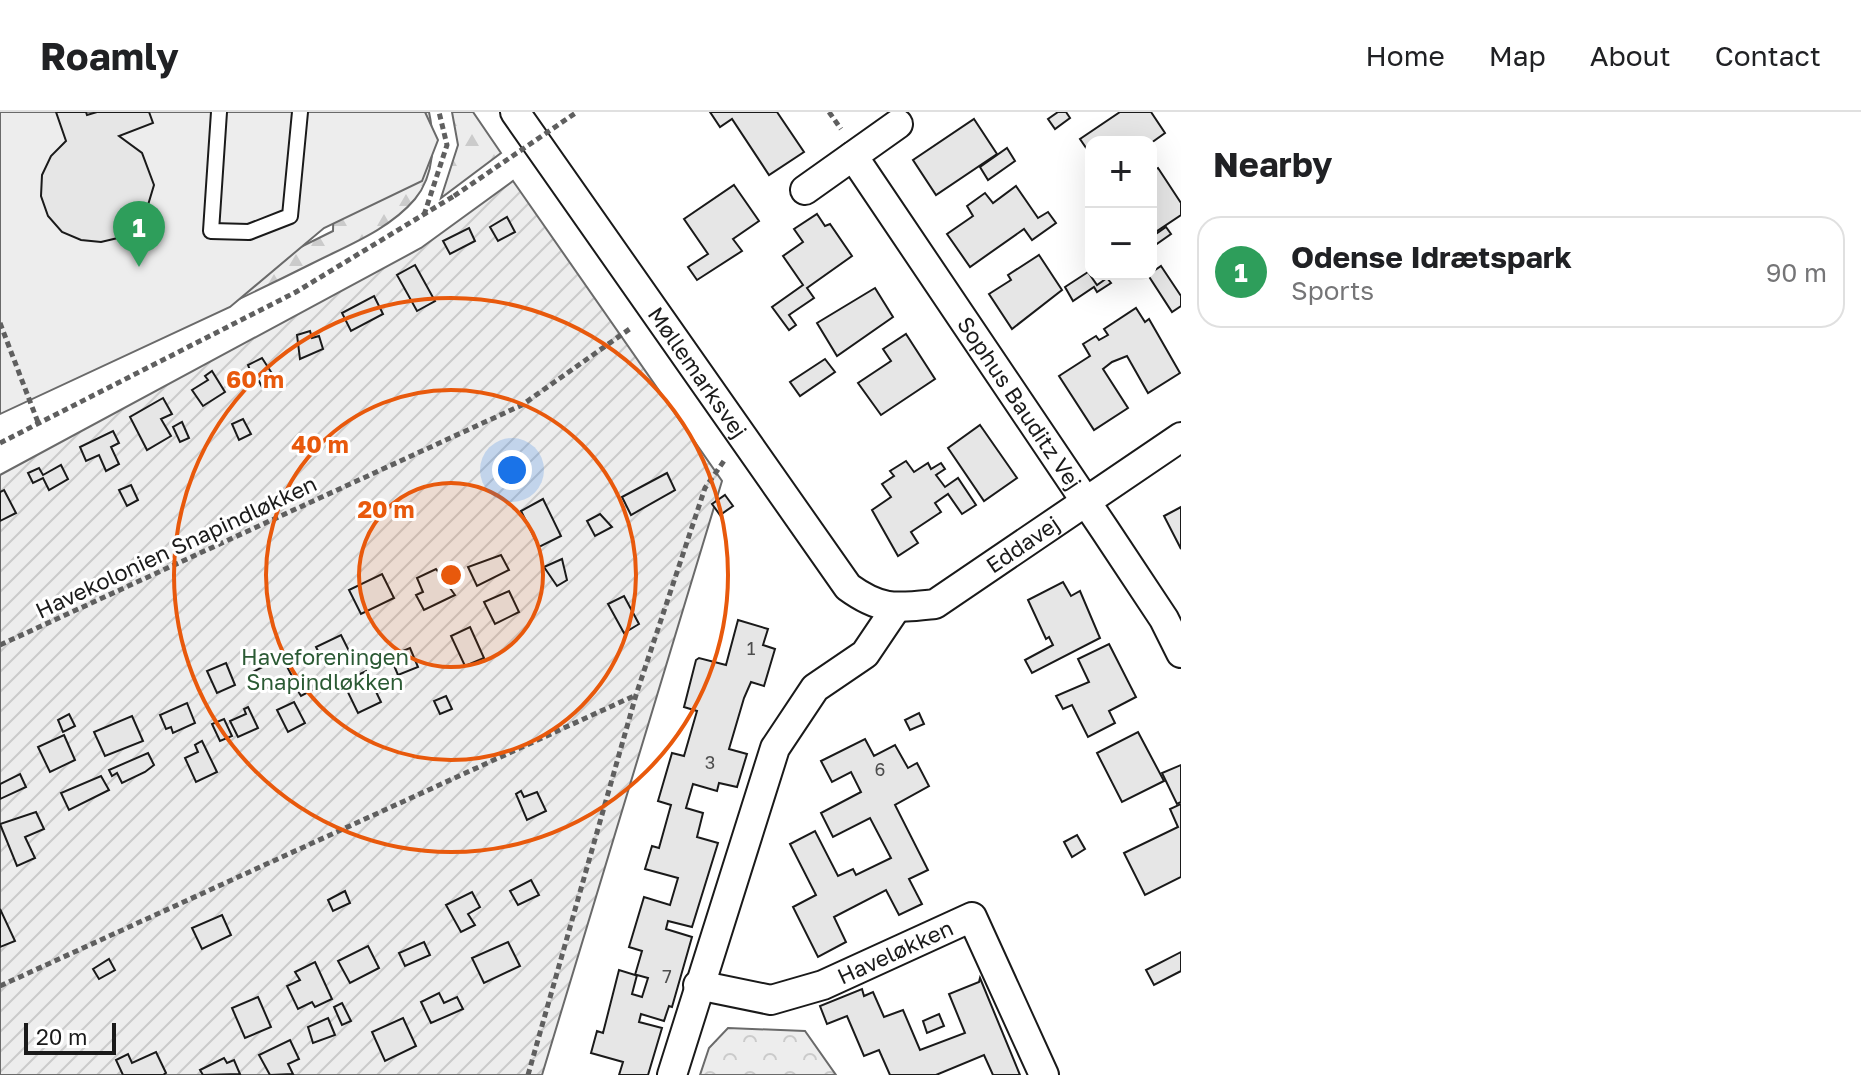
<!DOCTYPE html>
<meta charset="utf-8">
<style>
:root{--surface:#fff;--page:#f2f2f2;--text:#202124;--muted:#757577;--line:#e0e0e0;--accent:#c62828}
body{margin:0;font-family:"Golos Text",sans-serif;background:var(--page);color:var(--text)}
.controls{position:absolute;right:24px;top:24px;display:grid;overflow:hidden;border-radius:16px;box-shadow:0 8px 32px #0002}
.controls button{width:72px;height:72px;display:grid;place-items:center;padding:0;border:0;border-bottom:2px solid var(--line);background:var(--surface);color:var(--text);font:40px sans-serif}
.scale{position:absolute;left:24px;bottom:20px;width:92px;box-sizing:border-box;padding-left:8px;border:4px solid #1a1a1a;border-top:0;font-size:22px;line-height:28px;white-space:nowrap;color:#1a1a1a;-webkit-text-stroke:6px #fff;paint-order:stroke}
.you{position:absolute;left:512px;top:358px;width:28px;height:28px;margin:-20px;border:6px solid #fff;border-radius:50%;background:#1a73e8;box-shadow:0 0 0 12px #1a73e833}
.badge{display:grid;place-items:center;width:52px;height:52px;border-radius:50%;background:var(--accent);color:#fff;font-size:26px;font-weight:700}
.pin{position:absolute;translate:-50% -66px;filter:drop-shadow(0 2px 4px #0008)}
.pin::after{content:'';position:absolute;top:42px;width:28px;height:24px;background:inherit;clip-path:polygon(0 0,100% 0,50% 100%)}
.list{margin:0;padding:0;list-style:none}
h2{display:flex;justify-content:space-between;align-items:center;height:104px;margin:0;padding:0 32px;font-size:34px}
h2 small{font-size:26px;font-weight:400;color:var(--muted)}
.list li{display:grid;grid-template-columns:52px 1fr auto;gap:24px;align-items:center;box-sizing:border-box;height:112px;margin:0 16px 16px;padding:0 16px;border:2px solid var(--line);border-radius:24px}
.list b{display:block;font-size:30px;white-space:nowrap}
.list p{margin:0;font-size:26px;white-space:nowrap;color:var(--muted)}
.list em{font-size:26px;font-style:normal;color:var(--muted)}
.map{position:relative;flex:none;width:1181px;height:963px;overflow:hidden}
header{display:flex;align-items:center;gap:48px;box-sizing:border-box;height:112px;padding:0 40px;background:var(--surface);border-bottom:2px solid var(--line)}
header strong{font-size:38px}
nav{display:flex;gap:44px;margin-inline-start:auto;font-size:28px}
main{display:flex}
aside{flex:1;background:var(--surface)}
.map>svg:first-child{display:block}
</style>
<header>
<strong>Roamly</strong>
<nav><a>Home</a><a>Map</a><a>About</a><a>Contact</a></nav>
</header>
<main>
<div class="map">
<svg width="1181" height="963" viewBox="0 0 1181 963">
<defs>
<pattern id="forest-firs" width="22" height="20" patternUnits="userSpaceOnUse" patternTransform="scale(2)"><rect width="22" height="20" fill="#ededed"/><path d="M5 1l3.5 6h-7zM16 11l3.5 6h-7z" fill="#cbcbcb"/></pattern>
<pattern id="park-crowns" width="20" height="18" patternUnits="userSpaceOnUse" patternTransform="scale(2)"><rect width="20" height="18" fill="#ededed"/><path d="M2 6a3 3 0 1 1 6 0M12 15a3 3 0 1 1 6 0" fill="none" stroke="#cbcbcb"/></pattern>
<pattern id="garden-furrows" width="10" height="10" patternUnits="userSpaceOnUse" patternTransform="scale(2)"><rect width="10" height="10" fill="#ededed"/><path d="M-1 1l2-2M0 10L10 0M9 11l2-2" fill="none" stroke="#cbcbcb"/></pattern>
</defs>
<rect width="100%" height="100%" fill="#fff"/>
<!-- forest -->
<g fill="url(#forest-firs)" stroke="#6a6a6a" stroke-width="2">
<path d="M336,0h93c6,28 6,63 -14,87 -26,31 -69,47 -104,65 -78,39 -158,76 -238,112l149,-90 111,-55z"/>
<polygon points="452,0 473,0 501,41 441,86 458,33"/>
</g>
<!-- park -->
<polygon fill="url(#park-crowns)" stroke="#6a6a6a" stroke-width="2" points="728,916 805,919 836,963 700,963 709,936"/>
<!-- garden -->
<polygon fill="url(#garden-furrows)" stroke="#6a6a6a" stroke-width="2" points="513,69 722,369 542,963 0,963 0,363 421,136"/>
<!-- built -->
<polygon fill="#ededed" stroke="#6a6a6a" stroke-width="2" points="0,0 425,0 438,28 422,69 324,116 230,195 0,302"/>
<!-- building -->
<g fill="#e6e6e6" stroke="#1a1a1a" stroke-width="2" fill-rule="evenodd">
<polygon points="56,0 86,0 87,3 97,0 149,0 153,11 119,24 142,41 154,73 145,103 122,125 101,130 81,128 62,120 48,104 41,84 42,63 51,44 66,29"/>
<polygon points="710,0 777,0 804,40 769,63 732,7 720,15"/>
<polygon points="1058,0 1066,0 1070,6 1055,17 1048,7"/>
<polygon points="1120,0 1151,0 1165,21 1151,31 1091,30 1091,43 1080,27"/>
<polygon points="974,7 997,42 936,83 913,48"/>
<polygon points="1007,36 1015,49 988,68 980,55"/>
<polygon points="1158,56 1181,91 1181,103 1154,121 1151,116 1151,60"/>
<polygon points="734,73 759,109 733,127 742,139 697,168 688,155 708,142 684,107"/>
<polygon points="1016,74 1038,106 1048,100 1056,111 1032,128 1024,117 970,155 947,122 973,104 967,94 985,81 993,91"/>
<polygon points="817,102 825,114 830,112 852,144 807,176 814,186 789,203 796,213 789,218 772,195 803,173 783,144 803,130 794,117"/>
<polygon points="507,105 515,120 498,129 490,115"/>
<polygon points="1166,115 1171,122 1151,136 1151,122 1153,124"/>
<polygon points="469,116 475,129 450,142 443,129"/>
<polygon points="1039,143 1062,178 1012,217 989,182 1011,168 1008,163"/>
<polygon points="415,153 435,189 417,199 397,163"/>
<polygon points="1161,154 1181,184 1181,194 1172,200 1148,163"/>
<polygon points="1088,160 1097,173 1107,166 1111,171 1097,180 1094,175 1073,189 1065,175"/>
<polygon points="875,176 893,205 837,244 817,211"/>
<polygon points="374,184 383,202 351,219 342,201"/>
<polygon points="1136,196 1145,210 1149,207 1180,261 1148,281 1127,244 1112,250 1103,257 1128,296 1094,318 1059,264 1090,244 1083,232 1096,224 1099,228 1108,223 1104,217"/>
<polygon points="310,219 312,226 319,224 323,237 300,247 297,223"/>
<polygon points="906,222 935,267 881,303 858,271 891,249 883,237"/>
<polygon points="262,246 273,263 269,265 271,270 262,275 259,269 255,271 248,253"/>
<polygon points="825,247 835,260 800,284 790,270"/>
<polygon points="212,259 225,280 203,294 192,278 208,268 205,264"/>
<polygon points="163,286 172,302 161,307 171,324 147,338 130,305"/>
<polygon points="243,307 251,322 239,328 232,312"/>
<polygon points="182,310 189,326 180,330 173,315"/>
<polygon points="980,313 1017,366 984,389 948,336"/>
<polygon points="113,319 119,331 111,335 119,352 106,359 99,343 86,349 80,335"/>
<polygon points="906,349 914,360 928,351 931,357 941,351 945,357 936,363 945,375 958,366 976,393 962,402 948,382 935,391 941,400 911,420 918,431 898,444 872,398 891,385 882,372 894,364 890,359"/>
<polygon points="61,353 68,367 49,378 43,366 33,371 28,361 39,356 43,363"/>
<polygon points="667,361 675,378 631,403 622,385"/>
<polygon points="131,373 138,388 127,394 119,378"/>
<polygon points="4,378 16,401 0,409 0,380"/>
<polygon points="725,383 733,394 720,403 712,392"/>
<polygon points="543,387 561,424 539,435 521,399"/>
<polygon points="1181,395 1181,437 1164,404"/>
<polygon points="600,402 612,415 595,424 587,409"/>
<polygon points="501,443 509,458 477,474 468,455"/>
<polygon points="562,447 567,468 557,474 544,455"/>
<polygon points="436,457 455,483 424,498 416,483 423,480 417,466"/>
<polygon points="382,462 394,486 361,502 349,478"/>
<polygon points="1063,470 1071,484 1080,479 1100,526 1032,561 1025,548 1053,533 1049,525 1046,527 1028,488"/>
<polygon points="509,479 519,500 495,512 484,490"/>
<polygon points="624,484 639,512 624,521 608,492"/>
<path d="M738,508l30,9 -5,16 12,4 -11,37 -13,-4 -7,16 -15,51 18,5 -10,33 -18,-4 -2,8 -24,-7 -7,24 17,5 -6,24 21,6 -26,84 -24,-6 -2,8 26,8 -20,70 -3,-1 -5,15 -23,-7 -2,8 23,6 -14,47h-29l4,-13 -32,-9 6,-22 6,2 16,-63 16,5 7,-24 -13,-4 15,-50 26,8 8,-27 -33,-9 7,-23 7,2 12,-43 -13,-4 14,-48 12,3 13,-45 -13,-4 12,-47 3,-2 27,7zM637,863l11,3 -6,19 -10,-3z"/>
<polygon points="470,515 484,546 465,554 451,524"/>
<polygon points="341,523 350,541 325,553 316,535"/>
<polygon points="1109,532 1136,585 1109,599 1115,611 1088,625 1072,593 1063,597 1056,584 1089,570 1078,547"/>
<polygon points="410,536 418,555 398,563 390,544"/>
<polygon points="282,545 293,566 262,578 253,560"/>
<polygon points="226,551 235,573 217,581 207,559"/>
<polygon points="366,559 381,590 358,601 343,570"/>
<polygon points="308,567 314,577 301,584 295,574"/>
<polygon points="446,584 452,597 440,602 434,589"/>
<polygon points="294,590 305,611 288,620 277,598"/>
<polygon points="187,591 195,611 173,621 171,615 166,617 160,603"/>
<polygon points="248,595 258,616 238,625 230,609 246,602 244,597"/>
<polygon points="919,601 924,612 910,618 905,608"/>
<polygon points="69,602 75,614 63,620 58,608"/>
<polygon points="132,604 143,629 105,644 94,620"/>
<polygon points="224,607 232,624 220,629 212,612"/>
<polygon points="1138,620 1164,669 1122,690 1097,641"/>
<polygon points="64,623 75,648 50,660 38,635"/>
<polygon points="865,627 874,644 895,633 908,656 917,651 929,674 895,693 928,758 909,767 922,792 899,803 886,778 834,805 846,830 818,845 793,795 816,783 790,732 815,719 838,764 853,757 856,763 891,746 870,706 833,725 821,701 861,680 851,660 832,670 821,649"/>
<polygon points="202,629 217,660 196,670 185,646 198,640 195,633"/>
<polygon points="148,641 154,653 145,660 122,671 117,661 112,664 109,658"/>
<polygon points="1181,653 1181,690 1177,692 1162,661"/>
<polygon points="20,662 26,675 0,687 0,672"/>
<polygon points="101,664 109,678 69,698 61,681"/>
<polygon points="521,679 524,685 537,680 546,699 527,708 516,682"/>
<polygon points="1181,692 1181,765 1145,783 1124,741 1178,715 1170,697"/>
<polygon points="36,700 44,717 25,725 35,746 17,754 0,712"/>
<polygon points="1077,723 1085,737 1072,745 1064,730"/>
<polygon points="531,768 539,783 518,793 510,779"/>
<polygon points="345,779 350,791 333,799 328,788"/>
<polygon points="472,780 480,795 468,802 475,813 461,820 446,793"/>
<polygon points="0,797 15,829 0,835"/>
<polygon points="222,803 231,823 202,837 192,816"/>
<polygon points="424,830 430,843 405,854 399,841"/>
<polygon points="508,830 520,854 484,871 472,846"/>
<polygon points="368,834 379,856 350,871 338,849"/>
<polygon points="1181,840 1181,859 1154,873 1146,858"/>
<polygon points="109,847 115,858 99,867 93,857"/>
<polygon points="315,850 332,887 315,895 312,890 298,897 287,874 300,868 295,860"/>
<polygon points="980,866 1020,963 993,963 984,943 936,963 890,963 879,938 864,944 847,904 827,912 820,894 862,877 864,884 873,880 884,905 903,898 920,938 965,921 949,882 979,870"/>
<polygon points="439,881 444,891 457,885 463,897 431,911 421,890"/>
<polygon points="258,885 271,915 245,926 232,896"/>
<polygon points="342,891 351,909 342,913 334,895"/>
<polygon points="939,902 944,914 927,921 923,909"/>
<polygon points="328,906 335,923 313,931 308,915"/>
<polygon points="403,906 416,934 385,949 372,920"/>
<polygon points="290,928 299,947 288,952 293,962 270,963 259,943"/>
<polygon points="156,940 166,961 163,963 123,963 116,948 128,942 132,951"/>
<polygon points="224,946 227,951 234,948 240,962 203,963 200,958"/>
</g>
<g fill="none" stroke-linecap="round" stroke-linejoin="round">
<!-- lane casing -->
<g stroke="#1a1a1a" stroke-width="18">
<polyline id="lane" points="219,0 211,119 249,120 290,104 300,0"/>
</g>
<!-- street casing -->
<g stroke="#1a1a1a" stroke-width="32">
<g id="street">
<path id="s1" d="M515,0l333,475c33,24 48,21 87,17l246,-167"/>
<path id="s2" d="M853,44l252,374 59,89 17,34"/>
<polyline points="805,78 898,12"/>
<path id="s3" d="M698,873l73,15 52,-15 149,-68 72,158"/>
<polyline points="672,963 775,636 815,576 865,542 896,496"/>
</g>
</g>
<!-- path -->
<g stroke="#5f5f5f" stroke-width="5" stroke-dasharray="6 4" stroke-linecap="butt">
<polyline points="829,0 841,17"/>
<polyline points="424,103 447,33 439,0"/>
<polyline points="0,211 39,313"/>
<polyline points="0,331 296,180 454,84"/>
<polyline points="0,533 522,293 631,216"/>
<polyline points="0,874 636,583"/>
<polyline points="528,963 636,583 705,376 726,346"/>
</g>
<!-- lane -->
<use href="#lane" stroke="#fff" stroke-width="14"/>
<!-- street -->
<use href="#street" stroke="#fff" stroke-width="28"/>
<!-- path-bridge -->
<polyline stroke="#5f5f5f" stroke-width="5" stroke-dasharray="6 4" stroke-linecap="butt" points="454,84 577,0"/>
</g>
<!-- distance rings -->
<circle cx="451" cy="463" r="92" fill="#e8590c" fill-opacity=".12"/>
<g fill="none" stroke="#e8590c" stroke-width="4">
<circle cx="451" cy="463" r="92"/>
<circle cx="451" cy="463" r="185"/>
<circle cx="451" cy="463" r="277"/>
</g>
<g text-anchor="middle" stroke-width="6" stroke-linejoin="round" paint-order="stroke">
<!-- number labels -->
<g font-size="18" fill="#4d4d4d">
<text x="751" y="543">1</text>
<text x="710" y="657">3</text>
<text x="880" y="664">6</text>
<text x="667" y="871">7</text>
</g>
<!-- street labels -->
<g font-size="22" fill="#1a1a1a" stroke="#fff">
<text dy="8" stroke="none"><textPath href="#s1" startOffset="318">Møllemarksvej</textPath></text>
<text dy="8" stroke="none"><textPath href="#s2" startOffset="298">Sophus Bauditz Vej</textPath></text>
<text dy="8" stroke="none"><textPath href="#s1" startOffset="778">Eddavej</textPath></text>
<text transform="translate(176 435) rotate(-25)" y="8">Havekolonien Snapindløkken</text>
<text dy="8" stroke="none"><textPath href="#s3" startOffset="208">Haveløkken</textPath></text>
</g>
<!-- park labels -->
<g font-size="22" fill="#2b5a34" stroke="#fff">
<text x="325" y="553">Haveforeningen<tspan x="325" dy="25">Snapindløkken</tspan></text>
</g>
</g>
<circle cx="451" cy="463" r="12" fill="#e8590c" stroke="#fff" stroke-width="4"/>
<g font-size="24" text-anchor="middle" font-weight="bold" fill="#e8590c" stroke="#fff" stroke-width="6" stroke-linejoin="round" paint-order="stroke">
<text x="255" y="276">60 m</text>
<text x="320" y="341">40 m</text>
<text x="386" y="406">20 m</text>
</g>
</svg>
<div class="controls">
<button>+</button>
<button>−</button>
</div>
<div class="scale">20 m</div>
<div class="you"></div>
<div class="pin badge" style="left:139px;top:155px;background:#2e9e5b">1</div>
</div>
<aside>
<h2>Nearby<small></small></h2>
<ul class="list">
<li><span class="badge" style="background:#2e9e5b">1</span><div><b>Odense Idrætspark</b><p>Sports</p></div><em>90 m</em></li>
</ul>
</aside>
</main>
